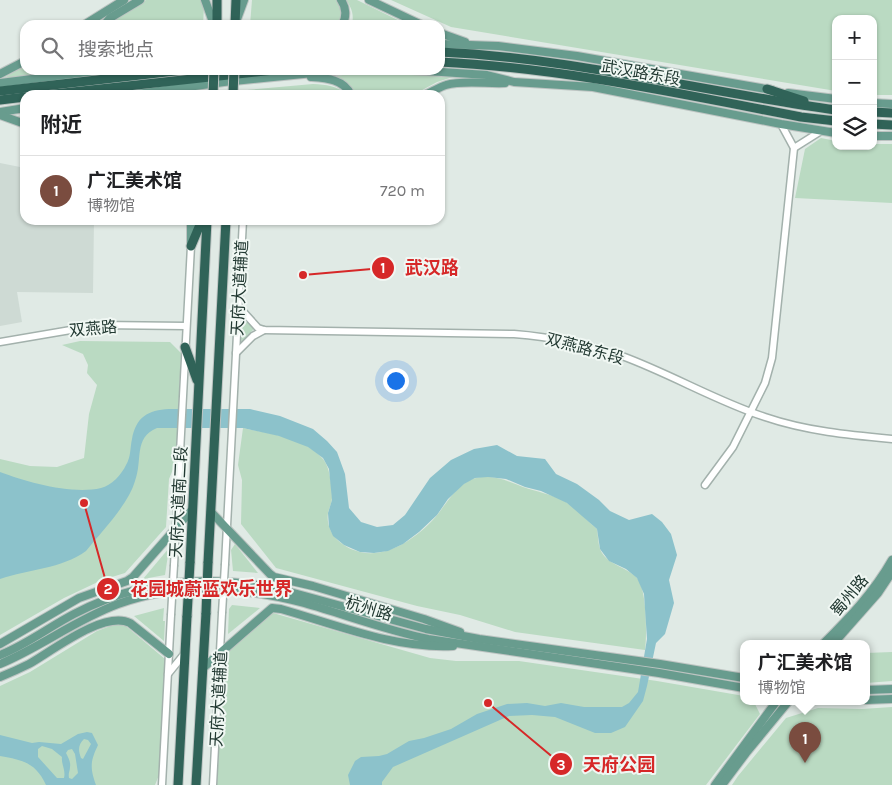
<!DOCTYPE html>
<html lang="zh">
<meta charset="utf-8">
<style>
:root{--surface:#fff;--page:#f2f2f2;--text:#202124;--muted:#757577;--line:#e0e0e0;--accent:#7a4c3f}
body{margin:0;font-family:Karla,"Noto Sans SC",sans-serif;background:var(--page);color:var(--text)}
.controls{position:absolute;right:15px;top:15px;display:grid;overflow:hidden;border-radius:10px;box-shadow:0 1px 4px #0004}
.controls button{width:45px;height:45px;display:grid;place-items:center;padding:0;border:0;border-bottom:1px solid var(--line);background:var(--surface);color:var(--text);font:25px sans-serif}
.you{position:absolute;left:395px;top:380px;width:18px;height:18px;margin:-12px;border:4px solid #fff;border-radius:50%;background:#1a73e8;box-shadow:0 0 0 8px #1a73e833}
.badge{display:grid;place-items:center;width:32px;height:32px;border-radius:50%;background:var(--accent);color:#fff;font-size:16px;font-weight:700}
.pin{position:absolute;translate:-50% -41px;filter:drop-shadow(0 1px 2px #0008)}
.pin::after{content:'';position:absolute;top:26px;width:18px;height:15px;background:inherit;clip-path:polygon(0 0,100% 0,50% 100%)}
.popup{position:absolute;left:740px;top:640px;width:130px;height:65px;box-sizing:border-box;display:grid;place-content:center;border-radius:10px;background:var(--surface);filter:drop-shadow(0 1px 4px #0005);font-size:16px;white-space:nowrap;color:var(--muted)}
.popup b{font-size:19px;color:var(--text)}
.popup::after{content:'';position:absolute;left:50%;top:100%;margin-left:-10px;border:10px solid transparent;border-top-color:var(--surface)}
.list{margin:0;padding:0;list-style:none}
h2{display:flex;justify-content:space-between;align-items:center;height:65px;margin:0;padding:0 20px;font-size:21px}
h2 small{font-size:16px;font-weight:400;color:var(--muted)}
.list li{display:grid;grid-template-columns:32px 1fr auto;gap:15px;align-items:center;box-sizing:border-box;height:70px;padding:0 20px;border-top:1px solid var(--line)}
.list b{display:block;font-size:19px;white-space:nowrap}
.list p{margin:0;font-size:16px;white-space:nowrap;color:var(--muted)}
.list em{font-size:16px;font-style:normal;color:var(--muted)}
.icon{flex:none;width:28px;height:28px;fill:none;stroke:currentColor;stroke-width:2;stroke-linecap:round;stroke-linejoin:round}
.map{position:relative;flex:none;width:892px;height:785px;overflow:hidden}
.search{position:absolute;background:var(--surface);box-shadow:0 1px 4px #0004;left:20px;top:20px;width:425px;height:55px;display:flex;align-items:center;gap:12px;box-sizing:border-box;padding:0 18px;border-radius:15px;color:var(--muted);font-size:19px}
.panel{position:absolute;background:var(--surface);box-shadow:0 1px 4px #0004;left:20px;top:90px;width:425px;height:135px;border-radius:15px}
.map>svg:first-child{display:block}
</style>
<div class="map">
<svg width="892" height="785" viewBox="0 0 892 785">
<rect width="100%" height="100%" fill="#e0eae5"/>
<!-- built -->
<polygon fill="#cedad4" points="0,163 25,168 25,220 94,220 93,293 17,292 22,322 0,326"/>
<!-- green -->
<g fill="#badac2">
<polygon points="146,0 201,0 204,6 203,25 109,25 115,20"/>
<path d="M252,0h84c6,9 8,15 3,25h-89z"/>
<path d="M346,0h11l51,25h-56c2,-10 0,-17 -6,-25z"/>
<polygon points="391,0 892,0 892,95 873,95 873,19 836,19 836,91 451,27"/>
<polygon points="25,65 25,70 80,70 4,78"/>
<polygon points="357,73 456,76 437,82 413,95 356,95 349,86 336,76"/>
<path d="M313,84c13,1 24,1 34,11h-100v-5z"/>
<polygon points="821,138 836,141 836,146 873,146 873,144 892,144 892,203 795,198 805,149"/>
<polygon points="242,314 253,326 253,330 241,342"/>
<polygon points="80,341 170,342 181,353 176,462 169,479 166,527 125,573 102,580 64,598 0,635 0,459 30,466 57,467 84,458 89,414 97,385 87,373 88,365 83,354 62,345"/>
<path d="M243,428c26,6 61,9 80,31 7,8 9,28 9,39 0,5 -3,10 -4,15 -3,20 14,35 32,39 29,7 61,-17 78,-38 10,-13 21,-32 38,-36 16,-4 32,3 47,9 14,5 29,7 43,15 11,7 21,19 31,27 1,6 1,14 3,20 6,16 26,17 37,29 10,11 10,57 8,72l-130,-18 -55,-17 -43,-9 -141,-38 -35,-44 1,-44 -4,-15z"/>
<polygon points="235,544 258,573 233,571 231,550"/>
<polygon points="169,548 165,575 143,579"/>
<polygon points="232,605 260,608 228,634 229,609"/>
<polygon points="164,608 163,621 165,621 164,641 134,616"/>
<polygon points="273,613 430,658 456,661 519,661 657,681 744,696 744,702 754,702 760,714 706,785 217,785 224,655"/>
<polygon points="121,622 165,659 159,775 155,785 0,785 0,686 30,672 97,631"/>
<polygon points="892,652 892,681 866,683 866,653"/>
<polygon points="892,707 892,785 732,785 738,776 786,718 818,708 862,709"/>
</g>
<!-- water -->
<g fill="#8cc2cb" fill-rule="evenodd">
<path d="M169,409h81l30,7 33,13 14,12 10,11 8,22 4,34 12,14 16,5 16,-2 12,-10 25,-37 21,-18 23,-11 23,-4 20,11 28,3 11,15 21,10 22,16 11,11 19,9 23,-6 10,8 9,12 6,21 -8,25 5,23 -9,31 -9,9 -9,43 -4,15 -18,26 -14,6h-16l-40,-16 -23,-2 -23,1 -116,51 -11,15v3h-32l-2,-10 7,-14 6,-4 18,-1 8,-2 22,-13 15,-3 27,-9 26,-15 30,-10 20,-1 18,3 16,-3 23,4h38l7,-4 9,-11 9,-53 -3,-45 -7,-16 -11,-9 -17,-8 -9,-12 -3,-20 -30,-26 -26,-12 -16,-4 -19,-8 -18,-2 -13,1 -11,6 -16,15 -11,16 -18,17 -16,12 -15,7 -14,2 -14,-1 -16,-7 -11,-9 -4,-9 -1,-14 4,-13 -3,-31 -6,-11 -15,-11 -29,-11 -36,-8h-86c-24,10 -14,32 -22,53 -7,24 -33,50 -49,70 -25,18 -57,18 -86,28v-107c27,10 72,23 101,16 10,-2 21,-14 25,-23 5,-8 4,-17 6,-26 4,-22 16,-29 37,-30z"/>
<path d="M87,732l5,1 6,12c-8,17 -8,23 -2,40h-50c-10,-22 -23,-25 -46,-29v-21l32,8 7,-1 22,2 17,-10zM84,739l4,1 3,4 -8,15 -2,-1c-3,-8 -3,-13 3,-19zM42,746l10,3 10,8c-1,7 4,13 2,21h-7l-19,-21v-8zM72,749l3,5 3,19 -6,6 -3,-1c-1,-5 1,-7 1,-11 1,-5 -2,-10 -4,-14l2,-3z"/>
</g>
<g fill="none" stroke-linecap="round" stroke-linejoin="round">
<!-- minor casing -->
<g stroke="#a3b1ac" stroke-width="9">
<g id="minor">
<polyline points="781,124 794,148 821,131"/>
<path d="M238,306l20,22 6,2 250,4c37,3 73,10 108,22 49,18 94,45 143,61 41,14 84,18 127,22"/>
<polyline points="0,342 100,325 186,326"/>
<polyline points="236,353 253,336 264,330"/>
<polyline points="705,485 733,447 765,383 772,358 794,148"/>
<polyline points="225,564 243,220"/>
<polyline points="174,565 191,246"/>
<polyline points="168,674 185,653"/>
<polyline points="162,785 171,615"/>
<polyline points="213,785 222,613"/>
</g>
</g>
<!-- major casing -->
<g stroke="#bdc4c2" stroke-width="10">
<g id="major">
<polyline points="205,0 214,25"/>
<path d="M341,0c5,7 6,17 1,25"/>
<polyline points="369,0 422,25"/>
<polyline points="237,19 244,0"/>
<polyline points="84,25 124,0"/>
<polyline points="104,25 110,18 140,0"/>
<polyline points="440,33 465,42"/>
<polyline points="440,44 498,46 577,56 772,90"/>
<polyline points="411,70 487,75 514,82 593,87 781,124 836,133"/>
<polyline points="0,74 25,61"/>
<path d="M311,77c14,1 33,2 40,18"/>
<polyline points="0,83 103,70"/>
<polyline points="788,93 836,99"/>
<polyline points="130,95 224,82 343,70"/>
<path d="M425,95c7,-3 14,-8 21,-10 16,-5 42,-1 59,-2"/>
<polyline points="873,103 892,104"/>
<polyline points="0,112 25,108"/>
<polyline points="0,115 25,124"/>
<polyline points="873,136 892,136"/>
<polyline points="191,243 191,220"/>
<polyline points="211,512 270,574 274,577 313,586 424,619 460,632"/>
<polyline points="0,644 79,598 127,581 133,577 191,511"/>
<path d="M823,644c26,-26 51,-52 69,-84"/>
<polyline points="833,644 878,593 892,572"/>
<path d="M0,655c26,-10 49,-28 74,-41 64,-34 134,-40 205,-25l147,40 53,10 181,25 84,14"/>
<path d="M0,664c41,-17 75,-44 118,-60 60,-22 125,-17 186,-1 42,12 82,27 124,36l231,34 85,15"/>
<path d="M203,668l69,-60 9,1c56,16 114,40 172,37"/>
<path d="M0,677c10,-4 19,-8 29,-13 23,-13 75,-54 101,-41l39,31"/>
<polyline points="866,690 892,689"/>
<polyline points="866,700 892,699"/>
<polyline points="715,785 776,702"/>
<polyline points="722,785 746,753 788,702"/>
</g>
</g>
<!-- highway casing -->
<g stroke="#bdc4c2" stroke-width="11">
<g id="highway">
<polyline points="217,25 217,0"/>
<polyline points="235,25 236,0"/>
<path d="M440,52c134,6 264,40 396,58"/>
<path d="M440,62c122,6 241,32 361,55l35,4"/>
<polyline points="767,89 804,101"/>
<polyline points="0,91 184,70"/>
<polyline points="45,95 274,70"/>
<polyline points="0,100 25,97"/>
<polyline points="873,112 892,113"/>
<polyline points="873,124 892,125"/>
<polyline points="191,246 202,220"/>
<polyline points="185,347 197,380"/>
<polyline points="190,563 207,220"/>
<polyline points="208,563 226,220"/>
<polyline points="178,785 187,616"/>
<polyline points="196,785 206,613"/>
</g>
</g>
<!-- minor -->
<use href="#minor" stroke="#fff" stroke-width="6"/>
<!-- major -->
<use href="#major" stroke="#689c8e" stroke-width="8"/>
<!-- highway -->
<use href="#highway" stroke="#306358" stroke-width="9"/>
<!-- minor-bridge casing -->
<g stroke="#a3b1ac" stroke-width="9" stroke-linecap="butt">
<g id="minor-bridge">
<polyline points="222,613 225,564"/>
<polyline points="171,615 174,565"/>
</g>
</g>
<!-- highway-bridge casing -->
<g stroke="#bdc4c2" stroke-width="11" stroke-linecap="butt">
<g id="highway-bridge">
<polyline points="213,95 214,70"/>
<polyline points="233,95 234,70"/>
<polyline points="206,613 208,563"/>
<polyline points="187,616 190,563"/>
</g>
</g>
<!-- minor-bridge -->
<use href="#minor-bridge" stroke="#fff" stroke-width="6"/>
<!-- highway-bridge -->
<use href="#highway-bridge" stroke="#306358" stroke-width="9"/>
</g>
<g text-anchor="middle" stroke-width="4" stroke-linejoin="round" paint-order="stroke">
<!-- street labels -->
<g font-size="16" fill="#223932" stroke="#f0f7f3">
<text transform="translate(641 72) rotate(10)" y="6">武汉路东段</text>
<text transform="translate(239 288) rotate(-87)" y="6">天府大道辅道</text>
<text transform="translate(93 328) rotate(-5)" y="6">双燕路</text>
<text transform="translate(585 348) rotate(15)" y="6">双燕路东段</text>
<text transform="translate(178 502) rotate(-87)" y="6">天府大道南二段</text>
<text transform="translate(849 595) rotate(-50)" y="6">蜀州路</text>
<text transform="translate(369 608) rotate(17)" y="6">杭州路</text>
<text transform="translate(218 699) rotate(-87)" y="6">天府大道辅道</text>
</g>
</g>
<!-- callouts -->
<path fill="none" stroke="#d62828" stroke-width="2" d="M303 275L383 268M84 503L108 589M488 703L561 764"/>
<g fill="#d62828" stroke="#f0f7f3" stroke-width="2">
<circle cx="303" cy="275" r="5"/>
<circle cx="84" cy="503" r="5"/>
<circle cx="488" cy="703" r="5"/>
<circle cx="383" cy="268" r="12"/>
<circle cx="108" cy="589" r="12"/>
<circle cx="561" cy="764" r="12"/>
</g>
<g font-size="15" text-anchor="middle" font-weight="bold" fill="#fff">
<text x="383" y="273">1</text>
<text x="108" y="594">2</text>
<text x="561" y="770">3</text>
</g>
<g font-size="18" text-anchor="middle" font-weight="bold" fill="#d62828" stroke="#f0f7f3" stroke-width="4" stroke-linejoin="round" paint-order="stroke">
<text x="432" y="274">武汉路</text>
<text x="211" y="595">花园城蔚蓝欢乐世界</text>
<text x="619" y="771">天府公园</text>
</g>
</svg>
<div class="controls">
<button>+</button>
<button>−</button>
<button><svg class="icon" aria-label="layers" viewBox="0 0 24 24"><path d="M12 4l9 5-9 5-9-5zM3 14l9 5 9-5"/></svg></button>
</div>
<div class="you"></div>
<div class="pin badge" style="left:805px;top:763px">1</div>
<div class="popup"><b>广汇美术馆</b>博物馆</div>
<div class="search"><svg class="icon" aria-label="search" viewBox="0 0 24 24"><circle cx="10" cy="10" r="6"/><path d="M15 15l6 6"/></svg>搜索地点</div>
<section class="panel">
<h2>附近<small></small></h2>
<ul class="list">
<li><span class="badge">1</span><div><b>广汇美术馆</b><p>博物馆</p></div><em>720 m</em></li>
</ul>
</section>
</div>
